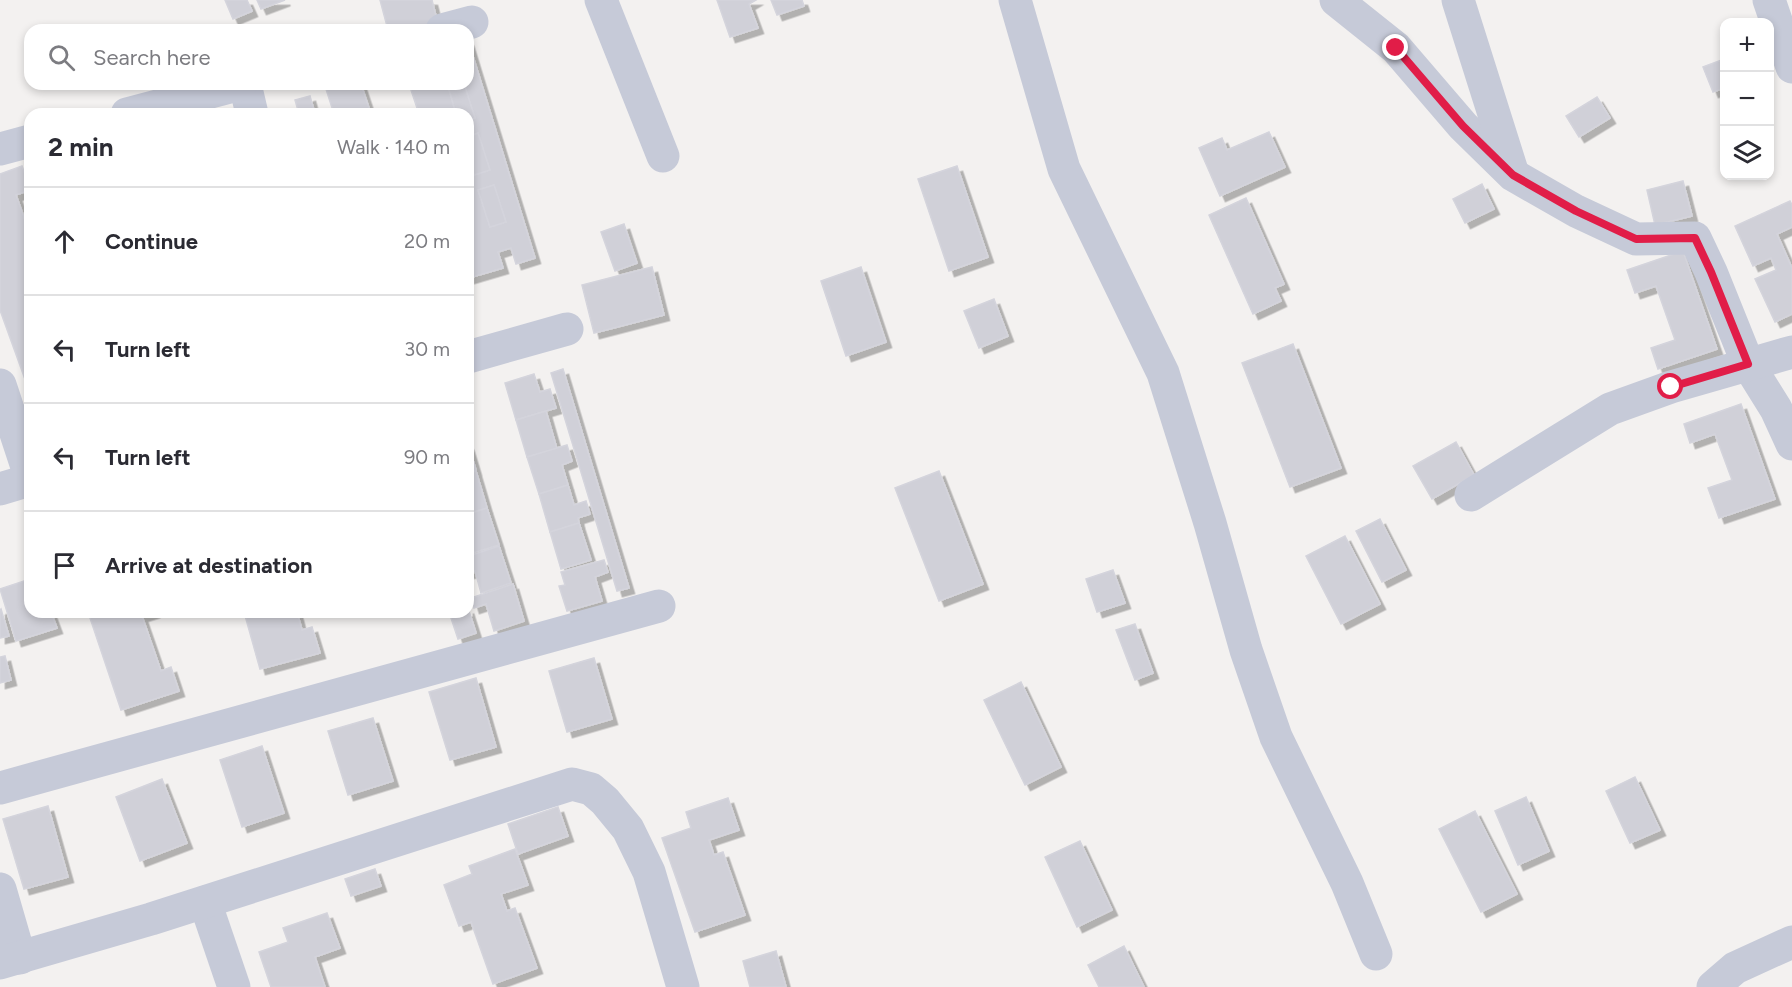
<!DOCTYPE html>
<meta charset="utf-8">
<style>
:root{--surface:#fff;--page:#f7f7f7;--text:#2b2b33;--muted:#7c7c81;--line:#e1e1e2}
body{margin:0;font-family:Figtree,sans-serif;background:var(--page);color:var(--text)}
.controls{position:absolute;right:18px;top:18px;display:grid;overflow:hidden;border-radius:12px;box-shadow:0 3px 9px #0003}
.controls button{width:54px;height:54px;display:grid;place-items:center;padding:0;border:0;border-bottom:2px solid var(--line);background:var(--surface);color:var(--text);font:30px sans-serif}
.stop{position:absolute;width:18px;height:18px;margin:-14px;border:4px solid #e11d48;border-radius:50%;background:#fff}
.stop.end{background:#e11d48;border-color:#fff;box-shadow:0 2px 6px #0008}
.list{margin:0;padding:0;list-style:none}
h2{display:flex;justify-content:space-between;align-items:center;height:78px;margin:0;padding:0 24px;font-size:26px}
h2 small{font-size:20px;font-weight:400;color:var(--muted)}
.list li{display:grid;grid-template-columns:39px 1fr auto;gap:18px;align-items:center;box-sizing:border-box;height:108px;padding:0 24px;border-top:2px solid var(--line)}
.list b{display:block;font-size:22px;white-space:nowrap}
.list em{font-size:20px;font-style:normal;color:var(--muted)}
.icon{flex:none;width:33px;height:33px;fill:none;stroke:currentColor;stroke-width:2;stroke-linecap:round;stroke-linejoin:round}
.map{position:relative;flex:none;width:1792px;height:987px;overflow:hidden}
.search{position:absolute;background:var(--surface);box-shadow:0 3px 9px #0003;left:24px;top:24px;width:450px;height:66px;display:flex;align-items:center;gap:15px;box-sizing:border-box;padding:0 21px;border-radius:18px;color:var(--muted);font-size:22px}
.panel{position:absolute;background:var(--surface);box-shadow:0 3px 9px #0003;left:24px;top:108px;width:450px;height:510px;border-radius:18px}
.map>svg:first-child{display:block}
</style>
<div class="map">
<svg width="1792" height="987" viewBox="0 0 1792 987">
<defs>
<filter id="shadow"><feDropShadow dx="5.5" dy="5.5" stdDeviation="0" flood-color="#0004"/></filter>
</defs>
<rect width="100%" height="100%" fill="#f3f1f0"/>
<!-- building -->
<g fill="#d0d0d8" stroke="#d4d4dc" stroke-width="1.5" fill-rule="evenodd" filter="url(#shadow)">
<polygon points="225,0 247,0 252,11 233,19"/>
<polygon points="257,0 285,0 261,9"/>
<polygon points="380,0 432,0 438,24 417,30 388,30"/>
<polygon points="717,0 756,0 749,4 758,28 730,37"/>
<polygon points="771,0 802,0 804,6 777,15"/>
<path d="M468,40l67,218 -19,6 -5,-16 -13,4 5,16 -34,10 -1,-122 6,19 16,-5 -12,-37 -10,4v-17l7,-2 -11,-34h4zM494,185l12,37 -16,5 -12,-37z"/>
<polygon points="1724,59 1724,88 1713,92 1703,67"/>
<polygon points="331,84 361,84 371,114 334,114 325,86"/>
<polygon points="409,84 455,84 448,86 456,114 419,114"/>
<polygon points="455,84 464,84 475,118 468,120 468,114 456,114 448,86"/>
<polygon points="310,96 315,114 299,114 295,100"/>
<polygon points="1597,97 1610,118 1579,137 1566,116"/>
<polygon points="1269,132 1285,167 1220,196 1199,148 1222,138 1227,150"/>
<polygon points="478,133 490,170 474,175 468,156 468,137"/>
<polygon points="22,166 30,188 30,190 16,195 30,234 30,381 26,382 0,310 0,174"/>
<polygon points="957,166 988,257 949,271 918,179"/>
<polygon points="1683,181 1692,216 1655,225 1647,190"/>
<polygon points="1482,184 1494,209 1465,223 1453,199"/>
<polygon points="494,185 506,222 490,227 478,190"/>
<polygon points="1246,198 1284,284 1275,288 1281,301 1253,314 1209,215"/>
<polygon points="1790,201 1792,205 1792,227 1777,234 1792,268 1792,314 1775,322 1755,279 1776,270 1771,258 1753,266 1735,226"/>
<polygon points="624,224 637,263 615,271 601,232"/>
<polygon points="1683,251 1717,349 1658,369 1651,348 1675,340 1656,286 1635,293 1627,270"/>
<polygon points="652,267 664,315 594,333 582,285"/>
<polygon points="861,267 886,342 846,356 821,281"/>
<polygon points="994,299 1008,336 979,348 964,311"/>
<polygon points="1293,344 1341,468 1290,487 1242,363"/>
<polygon points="563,369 629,588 617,591 551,373"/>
<polygon points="534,374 540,392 550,389 556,408 516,420 505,383"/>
<polygon points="1741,404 1775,499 1719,518 1708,488 1732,480 1715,434 1690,443 1684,424"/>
<polygon points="546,411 557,449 527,457 516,420"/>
<polygon points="1456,442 1474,475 1432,499 1413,466"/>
<polygon points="468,444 476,470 468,473"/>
<polygon points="567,445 572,461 562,465 568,485 539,494 527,457"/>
<polygon points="476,471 487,508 468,514 468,473"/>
<polygon points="939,471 983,584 939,601 895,488"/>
<polygon points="568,485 574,505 586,501 590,514 578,518 579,523 550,532 539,494"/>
<polygon points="487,508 499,545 469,554 468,514"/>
<polygon points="1380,519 1406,570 1382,582 1356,531"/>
<polygon points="579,523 591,560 561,569 550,532"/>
<polygon points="1345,536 1380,604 1341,624 1306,556"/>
<polygon points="499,546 511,583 481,593 475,571 468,573 468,564 472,563 469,556"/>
<polygon points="604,560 608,572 595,577 602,601 567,611 559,586 565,585 561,572"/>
<polygon points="1113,570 1125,603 1097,612 1086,579"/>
<polygon points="30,579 30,612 51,612 57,628 16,641 0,589"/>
<polygon points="513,584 524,621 494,631 486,604 474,608 471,598"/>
<polygon points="468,608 476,633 458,639 449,612 468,612"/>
<polygon points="1,609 9,636 0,638 0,610"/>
<polygon points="88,612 155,612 142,616 161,671 171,667 179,691 121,710"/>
<polygon points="244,612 297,612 302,630 312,627 320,653 260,669"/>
<polygon points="1135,624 1153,673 1135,680 1116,630"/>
<polygon points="5,656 11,680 0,683 0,657"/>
<polygon points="594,658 612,719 567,732 549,671"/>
<polygon points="476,678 496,747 450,760 429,692"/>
<polygon points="1021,682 1061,767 1025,785 984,700"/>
<polygon points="373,718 393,781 348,795 328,731"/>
<polygon points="262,746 284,813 242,827 220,760"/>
<polygon points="1635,777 1660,830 1630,843 1606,791"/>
<polygon points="162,779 187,843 140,861 116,797"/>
<polygon points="1526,797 1549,851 1518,865 1495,811"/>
<polygon points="728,798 739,830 709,840 714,855 723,852 745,915 695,932 662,838 691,828 686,812"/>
<polygon points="48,806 68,877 24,889 3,819"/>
<polygon points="558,807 568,836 518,854 508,824"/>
<polygon points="1475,811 1517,894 1481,912 1439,829"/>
<polygon points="1080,841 1112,910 1077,927 1045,857"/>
<polygon points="515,849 528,885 501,894 507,911 515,908 537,968 493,984 471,922 459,926 444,885 472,874 469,866"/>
<polygon points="375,869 381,886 351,896 345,879"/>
<polygon points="327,913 340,948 315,957 325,987 271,987 259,952 288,942 283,928"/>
<polygon points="1124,946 1144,987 1099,987 1088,965"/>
<polygon points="776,951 786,987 750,987 743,961"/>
</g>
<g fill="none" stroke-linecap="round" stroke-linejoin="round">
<!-- minor -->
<g stroke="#c6cad8" stroke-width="33">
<polyline points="601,0 663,156"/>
<polyline points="1015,0 1064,169 1163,373 1210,523 1246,650 1276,737 1347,883 1376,954"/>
<polyline points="1336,0 1396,48 1463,126 1513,175 1576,211 1636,239 1695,238 1711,272 1748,364 1776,409 1792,444"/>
<polyline points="1458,0 1512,171"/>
<polyline points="1769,0 1792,67"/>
<polyline points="442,30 472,22"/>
<polyline points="245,84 252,114"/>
<polyline points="127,114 241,84"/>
<polyline points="0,149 30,141"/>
<polyline points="468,357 567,329"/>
<polyline points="0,385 30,476"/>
<polyline points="0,489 30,480"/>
<polyline points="1471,495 1610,409 1671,387 1792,352"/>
<polyline points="0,788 659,606"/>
<polyline points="0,889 20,958"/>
<polyline points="205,902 234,987"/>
<polyline points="0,963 151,919 572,784 591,789 605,801 628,829 649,872 683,987"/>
<polyline points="1713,987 1735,968 1792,942"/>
</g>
</g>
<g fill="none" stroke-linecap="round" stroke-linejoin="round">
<!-- route -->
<polyline stroke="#e11d48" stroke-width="8" points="1396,48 1463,126 1513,175 1576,211 1636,239 1695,238 1711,272 1748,364 1671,387"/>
</g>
</svg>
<div class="controls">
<button>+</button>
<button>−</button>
<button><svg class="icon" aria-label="layers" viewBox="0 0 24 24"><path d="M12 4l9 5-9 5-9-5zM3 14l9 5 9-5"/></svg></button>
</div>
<div class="stop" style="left:1671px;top:387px"></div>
<div class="stop end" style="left:1396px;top:48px"></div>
<div class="search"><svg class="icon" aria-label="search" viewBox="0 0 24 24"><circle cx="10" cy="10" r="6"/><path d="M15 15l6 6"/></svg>Search here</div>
<section class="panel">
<h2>2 min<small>Walk · 140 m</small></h2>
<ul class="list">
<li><svg class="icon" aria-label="ahead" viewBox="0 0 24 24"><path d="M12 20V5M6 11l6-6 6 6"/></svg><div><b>Continue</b></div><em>20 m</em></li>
<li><svg class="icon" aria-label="left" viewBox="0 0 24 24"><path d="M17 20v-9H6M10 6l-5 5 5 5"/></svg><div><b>Turn left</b></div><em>30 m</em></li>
<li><svg class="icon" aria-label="left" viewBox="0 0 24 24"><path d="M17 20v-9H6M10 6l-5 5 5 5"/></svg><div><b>Turn left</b></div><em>90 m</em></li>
<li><svg class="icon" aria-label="arrive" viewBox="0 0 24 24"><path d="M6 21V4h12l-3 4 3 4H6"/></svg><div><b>Arrive at destination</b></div></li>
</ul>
</section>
</div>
